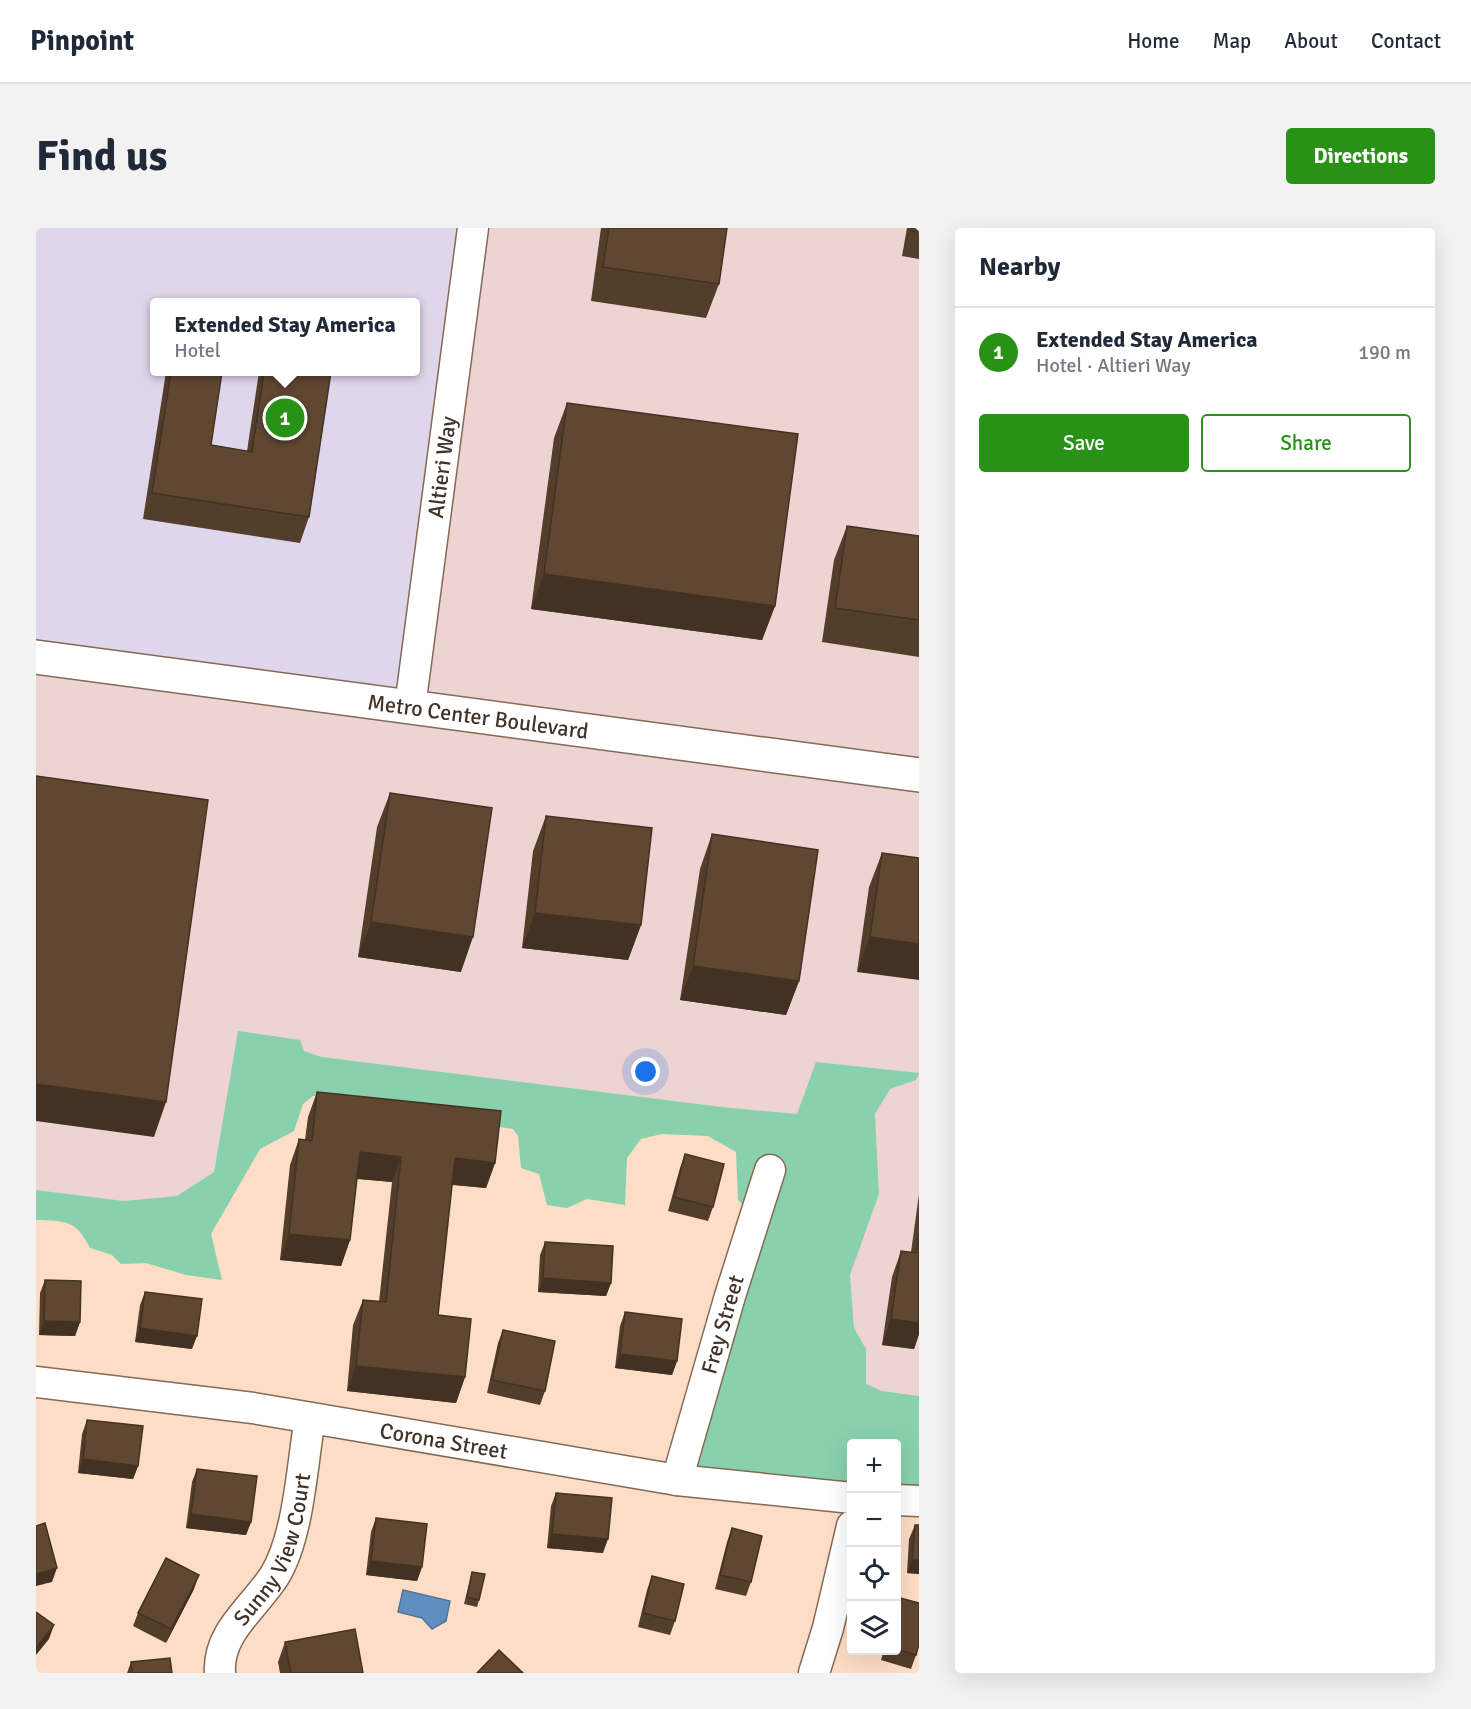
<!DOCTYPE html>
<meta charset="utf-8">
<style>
:root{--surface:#fff;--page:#f2f2f3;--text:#1f2937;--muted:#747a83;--line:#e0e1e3;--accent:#289217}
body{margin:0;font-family:Signika,sans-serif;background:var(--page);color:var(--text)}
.controls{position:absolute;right:18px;bottom:18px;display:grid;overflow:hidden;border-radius:6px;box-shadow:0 6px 24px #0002}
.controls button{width:54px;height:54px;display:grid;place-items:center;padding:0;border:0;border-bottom:2px solid var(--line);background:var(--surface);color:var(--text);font:30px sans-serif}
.you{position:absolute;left:610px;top:844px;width:21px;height:21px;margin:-15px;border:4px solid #fff;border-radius:50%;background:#1a73e8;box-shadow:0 0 0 9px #1a73e833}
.badge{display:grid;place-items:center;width:39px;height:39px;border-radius:50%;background:var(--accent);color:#fff;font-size:20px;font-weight:700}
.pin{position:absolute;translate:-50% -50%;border:3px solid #fff;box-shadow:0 2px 6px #0006}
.popup{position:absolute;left:114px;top:70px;width:270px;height:78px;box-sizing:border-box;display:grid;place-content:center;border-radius:6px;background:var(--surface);filter:drop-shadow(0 2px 4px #0005);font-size:20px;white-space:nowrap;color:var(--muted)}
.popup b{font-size:22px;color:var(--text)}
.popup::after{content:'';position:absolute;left:50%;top:100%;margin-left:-12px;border:12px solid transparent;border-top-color:var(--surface)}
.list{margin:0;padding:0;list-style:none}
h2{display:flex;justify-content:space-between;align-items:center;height:78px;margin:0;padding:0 24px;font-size:26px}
h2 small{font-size:20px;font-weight:400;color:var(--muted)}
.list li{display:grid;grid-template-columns:39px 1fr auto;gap:18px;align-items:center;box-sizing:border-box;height:90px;padding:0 24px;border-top:2px solid var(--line)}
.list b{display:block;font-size:22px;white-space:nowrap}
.list p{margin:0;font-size:20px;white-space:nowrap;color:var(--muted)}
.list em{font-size:20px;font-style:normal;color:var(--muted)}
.actions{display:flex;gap:12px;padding:18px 24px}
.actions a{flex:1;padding:14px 0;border:2px solid var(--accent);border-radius:6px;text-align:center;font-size:21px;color:var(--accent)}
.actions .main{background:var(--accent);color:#fff}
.icon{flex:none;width:33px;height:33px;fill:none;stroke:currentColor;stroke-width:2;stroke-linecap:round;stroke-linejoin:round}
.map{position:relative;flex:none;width:883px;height:1445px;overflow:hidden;border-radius:6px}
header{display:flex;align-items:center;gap:36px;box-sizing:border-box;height:84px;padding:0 30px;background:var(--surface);border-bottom:2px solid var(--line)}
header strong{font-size:28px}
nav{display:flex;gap:33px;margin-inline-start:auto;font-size:21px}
.intro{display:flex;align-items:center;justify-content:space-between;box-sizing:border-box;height:144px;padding:0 36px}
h1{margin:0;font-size:42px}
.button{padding:15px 27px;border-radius:6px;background:var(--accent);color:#fff;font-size:21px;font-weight:700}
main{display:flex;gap:36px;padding:0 36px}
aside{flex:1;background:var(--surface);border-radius:6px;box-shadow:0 6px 24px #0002}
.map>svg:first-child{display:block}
</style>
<header>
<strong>Pinpoint</strong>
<nav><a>Home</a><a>Map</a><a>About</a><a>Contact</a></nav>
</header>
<div class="intro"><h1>Find us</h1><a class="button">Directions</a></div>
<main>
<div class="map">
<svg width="883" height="1445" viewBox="0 0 883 1445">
<rect width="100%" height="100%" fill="#feddc6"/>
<!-- commercial -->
<path fill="#dfd6eb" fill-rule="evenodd" d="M0,0h883v1163l-44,-290 -580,-59 -259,116zM118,74h262v70h-262z"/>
<!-- industrial -->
<g fill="#eed3d3">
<polygon points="438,0 883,0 883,845 780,834 762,886 686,879 286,829 202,803 178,944 141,968 88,973 0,962 0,433 383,483"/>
<polygon points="883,848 883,1168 846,1163 830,1156 830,1121 818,1100 814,1047 843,966 839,886 854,861 880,852"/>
</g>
<!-- green -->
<path fill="#88d1ac" d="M202,803l62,9 4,11 18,6 400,50 75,7 19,-52 103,11 -3,7 -26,9 -15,25 4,80 -29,81 4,53 12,21v35l16,7 37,5v98l-22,-2 -1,-48h-44l-1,45 -170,-12 71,-263 -14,-14 -2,-48 -28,-16 -46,-2 -21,5 -14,19 -2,47 -38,-6 -20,9 -20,-3 -8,-31 -18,-6 -3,-32 -5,-7 -39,-6 -95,-25 -66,-2 -10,8 -9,27 -34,18 -49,85 11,46 -36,-5 -40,-12 -25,1 -9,-9 -22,-7c-14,-28 -24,-27 -54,-28v-30l88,11 53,-5 37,-24z"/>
<!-- water -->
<polygon fill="#5e8fbf" stroke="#557392" stroke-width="1.5" points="367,1362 414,1373 410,1393 396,1401 386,1390 362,1384"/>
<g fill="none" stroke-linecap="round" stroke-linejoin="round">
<!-- minor casing -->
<g stroke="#856954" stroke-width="33">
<g id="minor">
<path id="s1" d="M374,479l63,-479"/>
<path id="s2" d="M0,1154l217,26 424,72 175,18"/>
<path id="s3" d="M641,1252l53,-184 40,-126"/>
<polyline points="860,1272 883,1273"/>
<path id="s4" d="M184,1445c-3,-41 36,-67 55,-98 24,-40 27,-110 35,-157"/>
<polyline points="778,1445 792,1400 816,1298"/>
</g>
</g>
<!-- tertiary casing -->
<g stroke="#856954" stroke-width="36">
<g id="tertiary">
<path id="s5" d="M0,429l883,118"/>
</g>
</g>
<!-- minor -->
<use href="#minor" stroke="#fff" stroke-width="30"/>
<!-- tertiary -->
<use href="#tertiary" stroke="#fff" stroke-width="33"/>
</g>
<!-- wall -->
<g fill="#533d2b">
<polygon points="565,0 691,0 683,56 670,90 555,73"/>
<polygon points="871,0 883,0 883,31 866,28"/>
<polygon points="130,144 186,144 175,217 211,223 223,144 295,144 273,289 264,315 107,291"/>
<polygon points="531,175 739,378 726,412 495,381 518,210"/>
<polygon points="811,298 883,308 883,429 786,414 798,332"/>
<polygon points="354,565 425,744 322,729 341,599"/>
<polygon points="510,588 605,697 592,732 486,720 497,623"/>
<polygon points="676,606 763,753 750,787 644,772 664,641"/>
<polygon points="846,625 883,630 821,744 833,659"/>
<polygon points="281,864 459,935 450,960 416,957 402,1087 429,1149 420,1175 311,1163 317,1097 327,1072 343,1074 356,954 321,951 314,1012 305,1038 244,1032 254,937 263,911 269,912 272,889"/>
<polygon points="649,926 677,979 672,993 632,983 644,940"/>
<polygon points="883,966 883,1106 878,1121 846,1117 856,1049 865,1023 875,1024"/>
<polygon points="509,1014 575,1055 570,1068 502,1064 504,1027"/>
<polygon points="9,1052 44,1094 39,1108 3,1107 4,1065"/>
<polygon points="109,1064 156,1121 99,1114 104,1077"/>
<polygon points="589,1084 641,1133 636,1147 579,1140 584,1098"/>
<polygon points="467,1102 509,1163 504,1177 451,1165 462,1115"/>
<polygon points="51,1192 102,1238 97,1251 42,1245 46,1206"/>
<polygon points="161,1241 215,1294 210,1307 150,1300 156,1254"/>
<polygon points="520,1265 567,1325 511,1320 515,1278"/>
<polygon points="340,1290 386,1339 381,1353 330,1347 335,1304"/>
<polygon points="879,1297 883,1297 883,1346 871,1345 873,1311"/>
<polygon points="696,1300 715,1354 710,1368 679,1361 691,1314"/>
<polygon points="436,1344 443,1372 441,1379 428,1376"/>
<polygon points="616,1348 639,1393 634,1407 602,1399 611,1362"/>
<polygon points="158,1361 130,1415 97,1398 102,1385"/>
<polygon points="864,1370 880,1427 875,1441 845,1432 848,1422 861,1422 861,1380"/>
<polygon points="249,1414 327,1445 244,1445 242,1434"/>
<polygon points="95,1434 136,1445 91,1445"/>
</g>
<!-- shaded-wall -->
<g fill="#433223">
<polygon points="508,346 739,378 726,412 495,381"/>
<polygon points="499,685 605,697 592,732 486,720"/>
<polygon points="335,694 437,709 425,744 322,729"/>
<polygon points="834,709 883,716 883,752 821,744"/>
<polygon points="657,738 763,753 750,787 644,772"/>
<polygon points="0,856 130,874 118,909 0,893"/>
<polygon points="324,924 365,929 356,954 314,950"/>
<polygon points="419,930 459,935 450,960 410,956"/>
<polygon points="253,1006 314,1012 305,1038 244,1032"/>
<polygon points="507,1050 575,1055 570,1068 502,1064"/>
<polygon points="855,1091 883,1095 883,1106 878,1121 846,1117"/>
<polygon points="8,1093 44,1094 39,1108 3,1107"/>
<polygon points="104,1100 161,1108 156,1121 99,1114"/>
<polygon points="584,1126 641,1133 636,1147 579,1140"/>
<polygon points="320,1138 429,1149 420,1175 311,1163"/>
<polygon points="47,1231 102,1238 97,1251 42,1245"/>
<polygon points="155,1286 215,1294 210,1307 150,1300"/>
<polygon points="516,1306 572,1311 567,1325 511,1320"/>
<polygon points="876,1332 883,1332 883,1346 871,1345"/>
<polygon points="335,1333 386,1339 381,1353 330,1347"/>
<polygon points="21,1340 16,1354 0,1358 0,1346"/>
<polygon points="163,1347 158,1361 130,1415 135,1401"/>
<polygon points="18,1397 13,1411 0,1427 0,1420"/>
</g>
<!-- building -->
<g fill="#604732" stroke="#433223" stroke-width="1.5">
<polygon points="573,0 691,0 683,56 567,39"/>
<polygon points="876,0 883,0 883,4 876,3"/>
<polygon points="135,144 186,144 175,217 216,224 228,144 295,144 273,289 116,265"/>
<polygon points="531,175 762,206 739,378 508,346"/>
<polygon points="811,298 883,308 883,392 799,380"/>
<polygon points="0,548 172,572 130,874 0,856"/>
<polygon points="354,565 456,580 437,709 335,694"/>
<polygon points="510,588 616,600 605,697 499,685"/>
<polygon points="676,606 782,622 763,753 657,738"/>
<polygon points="846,625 883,630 883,716 834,709"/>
<polygon points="281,864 465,883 459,935 419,930 402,1087 435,1091 429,1149 320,1138 327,1072 350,1074 365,929 324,924 314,1012 253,1006 263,911 276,913"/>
<polygon points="649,926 688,936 677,979 638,969"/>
<polygon points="883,1006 883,1095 855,1091 865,1023 880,1025"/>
<polygon points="509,1014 577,1018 575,1055 507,1050"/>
<polygon points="9,1052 45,1053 44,1094 8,1093"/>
<polygon points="109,1064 166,1071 161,1108 104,1100"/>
<polygon points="589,1084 646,1091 641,1133 584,1126"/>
<polygon points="467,1102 519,1113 509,1163 456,1152"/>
<polygon points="51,1192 107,1198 102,1238 47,1231"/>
<polygon points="161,1241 221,1248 215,1294 155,1286"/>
<polygon points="520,1265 576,1270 572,1311 516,1306"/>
<polygon points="340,1290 391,1296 386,1339 335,1333"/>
<polygon points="9,1295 21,1340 0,1346 0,1298"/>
<polygon points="879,1297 883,1297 883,1332 876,1332"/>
<polygon points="696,1300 726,1308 715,1354 684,1347"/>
<polygon points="130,1330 163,1347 135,1401 102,1385"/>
<polygon points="436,1344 449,1346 443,1372 431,1369"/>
<polygon points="616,1348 648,1356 639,1393 607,1385"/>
<polygon points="864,1370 883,1375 883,1416 880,1427 861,1421 861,1383"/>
<polygon points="0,1384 18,1397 0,1420"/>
<polygon points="319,1401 327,1445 255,1445 249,1414"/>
<polygon points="463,1422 487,1445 441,1445"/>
<polygon points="134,1430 136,1445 96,1445 95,1434"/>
</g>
<g text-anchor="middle" stroke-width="6" stroke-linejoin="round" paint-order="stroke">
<!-- street labels -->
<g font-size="22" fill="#40332a" stroke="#feddc6">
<text dy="8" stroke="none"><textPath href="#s1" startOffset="242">Altieri Way</textPath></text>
<text dy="8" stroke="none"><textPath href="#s5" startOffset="446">Metro Center Boulevard</textPath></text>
<text dy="8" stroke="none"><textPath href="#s3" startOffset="162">Frey Street</textPath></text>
<text dy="8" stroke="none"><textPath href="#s2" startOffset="412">Corona Street</textPath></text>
<text dy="8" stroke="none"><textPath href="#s4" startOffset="138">Sunny View Court</textPath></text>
</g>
</g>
</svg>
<div class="controls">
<button>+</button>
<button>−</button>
<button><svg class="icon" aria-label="locate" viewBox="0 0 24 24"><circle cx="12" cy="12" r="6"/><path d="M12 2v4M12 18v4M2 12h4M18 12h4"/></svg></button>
<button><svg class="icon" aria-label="layers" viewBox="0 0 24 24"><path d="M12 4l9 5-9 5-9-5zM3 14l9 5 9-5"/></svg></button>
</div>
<div class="you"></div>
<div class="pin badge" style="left:249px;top:190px">1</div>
<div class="popup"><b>Extended Stay America</b>Hotel</div>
</div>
<aside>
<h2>Nearby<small></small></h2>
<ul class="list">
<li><span class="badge">1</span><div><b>Extended Stay America</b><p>Hotel · Altieri Way</p></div><em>190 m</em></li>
</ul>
<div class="actions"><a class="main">Save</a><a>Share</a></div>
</aside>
</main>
